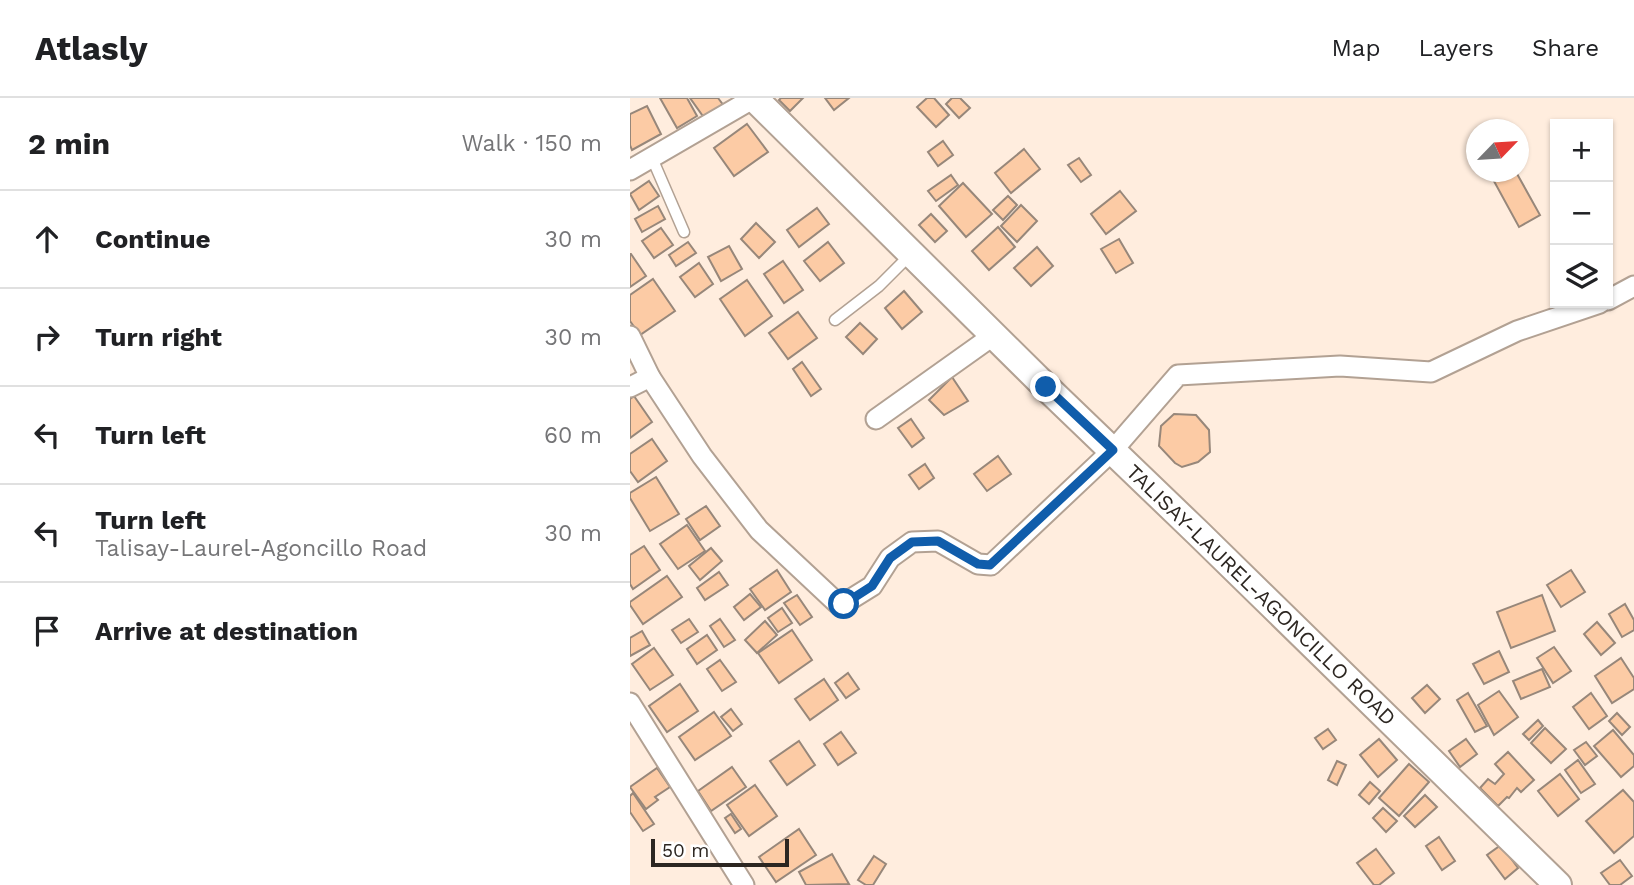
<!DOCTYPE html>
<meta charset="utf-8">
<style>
:root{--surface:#fff;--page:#f2f2f2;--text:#202124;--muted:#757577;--line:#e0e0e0}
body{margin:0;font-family:"Work Sans",sans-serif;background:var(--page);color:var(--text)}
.controls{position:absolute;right:21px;top:21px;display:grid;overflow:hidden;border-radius:0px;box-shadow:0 2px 5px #0004}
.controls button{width:63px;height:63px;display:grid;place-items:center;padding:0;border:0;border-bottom:2px solid var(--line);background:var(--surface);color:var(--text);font:35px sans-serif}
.compass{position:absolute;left:836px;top:21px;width:63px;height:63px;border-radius:50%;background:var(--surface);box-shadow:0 2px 5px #0004;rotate:65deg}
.scale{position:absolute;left:21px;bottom:18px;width:138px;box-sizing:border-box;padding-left:7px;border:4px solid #2c2621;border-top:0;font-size:19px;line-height:24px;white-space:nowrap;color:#2c2621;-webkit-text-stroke:5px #fff;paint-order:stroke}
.stop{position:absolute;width:21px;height:21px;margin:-16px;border:5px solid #105dab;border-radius:50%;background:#fff}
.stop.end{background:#105dab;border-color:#fff;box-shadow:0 2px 7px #0008}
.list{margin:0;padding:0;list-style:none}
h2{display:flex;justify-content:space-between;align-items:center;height:91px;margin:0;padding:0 28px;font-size:30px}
h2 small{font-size:23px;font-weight:400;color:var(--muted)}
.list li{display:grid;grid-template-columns:46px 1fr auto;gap:21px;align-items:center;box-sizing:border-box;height:98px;padding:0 28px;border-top:2px solid var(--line)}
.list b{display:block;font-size:26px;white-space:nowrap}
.list p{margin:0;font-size:23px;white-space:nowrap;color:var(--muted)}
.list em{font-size:23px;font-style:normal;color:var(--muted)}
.icon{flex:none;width:38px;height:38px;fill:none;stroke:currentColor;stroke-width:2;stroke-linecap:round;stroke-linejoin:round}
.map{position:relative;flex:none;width:1004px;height:787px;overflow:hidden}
header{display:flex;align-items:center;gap:42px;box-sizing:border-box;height:98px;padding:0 35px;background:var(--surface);border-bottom:2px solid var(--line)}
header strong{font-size:33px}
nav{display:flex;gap:38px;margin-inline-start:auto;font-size:24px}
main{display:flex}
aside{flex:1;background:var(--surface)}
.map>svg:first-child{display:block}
</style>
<header>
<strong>Atlasly</strong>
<nav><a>Map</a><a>Layers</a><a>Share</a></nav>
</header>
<main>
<aside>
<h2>2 min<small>Walk · 150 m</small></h2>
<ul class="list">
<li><svg class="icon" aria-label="ahead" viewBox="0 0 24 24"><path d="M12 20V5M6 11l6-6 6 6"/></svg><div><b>Continue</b></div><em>30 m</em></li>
<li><svg class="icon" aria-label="right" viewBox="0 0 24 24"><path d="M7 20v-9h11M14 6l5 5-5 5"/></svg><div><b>Turn right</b></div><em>30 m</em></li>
<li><svg class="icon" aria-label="left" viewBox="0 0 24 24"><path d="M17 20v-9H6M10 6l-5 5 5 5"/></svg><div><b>Turn left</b></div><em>60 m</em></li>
<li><svg class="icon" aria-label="left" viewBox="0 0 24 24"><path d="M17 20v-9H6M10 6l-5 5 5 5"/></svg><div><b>Turn left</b><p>Talisay-Laurel-Agoncillo Road</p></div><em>30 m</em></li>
<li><svg class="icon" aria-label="arrive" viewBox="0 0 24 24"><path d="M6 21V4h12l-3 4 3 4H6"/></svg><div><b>Arrive at destination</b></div></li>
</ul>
</aside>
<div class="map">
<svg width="1004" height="787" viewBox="0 0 1004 787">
<rect width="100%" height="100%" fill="#ffedde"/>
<!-- building -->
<g fill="#fccba5" stroke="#97877a" stroke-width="2">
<polygon points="30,0 57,0 67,18 47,30"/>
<polygon points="60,0 88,0 94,8 75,21"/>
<polygon points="151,0 173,0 160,13 149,2"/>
<polygon points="195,0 219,0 204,12"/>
<polygon points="297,0 304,0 319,17 306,29 287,9"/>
<polygon points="322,0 330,0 340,10 329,20 316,6"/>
<polygon points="17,8 31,36 2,52 0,47 0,16"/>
<polygon points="117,26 138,54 104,78 84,50"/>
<polygon points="313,43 323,57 308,68 298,54"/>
<polygon points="394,51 410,71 381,95 365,75"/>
<polygon points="449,60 461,77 451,84 438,67"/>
<polygon points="859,74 886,74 910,117 889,129"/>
<polygon points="321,77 328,87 306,103 298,93"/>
<polygon points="19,83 29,98 9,112 0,96"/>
<polygon points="333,85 362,116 336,139 309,108"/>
<polygon points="490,93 506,113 476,136 461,116"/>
<polygon points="378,98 387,107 373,122 363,112"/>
<polygon points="391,107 407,123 387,144 371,128"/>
<polygon points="28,108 35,121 12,134 5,121"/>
<polygon points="187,110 199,126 169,149 157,132"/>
<polygon points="301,116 317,133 305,144 289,127"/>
<polygon points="126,125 145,144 129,160 111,141"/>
<polygon points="368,129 385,149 359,172 342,153"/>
<polygon points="31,130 43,147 24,160 12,143"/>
<polygon points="489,141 503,165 486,175 471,151"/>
<polygon points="58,144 66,155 46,168 39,157"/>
<polygon points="198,144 214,165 190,183 174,163"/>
<polygon points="99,148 112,171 91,183 78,159"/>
<polygon points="407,149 423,168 401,188 384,170"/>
<polygon points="1,156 16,178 0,189 0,156"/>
<polygon points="153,163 173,192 154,205 134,176"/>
<polygon points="69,165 83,186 65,199 50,179"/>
<polygon points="23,181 45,213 10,237 0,223 0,197"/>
<polygon points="117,182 142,218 115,238 90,201"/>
<polygon points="274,193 292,214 272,231 255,210"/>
<polygon points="168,214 187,240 158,261 139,235"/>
<polygon points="230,225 247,241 233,256 216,239"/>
<polygon points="172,264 191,291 181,298 163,271"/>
<polygon points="322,279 338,303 314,317 299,302"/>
<polygon points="4,298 22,324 0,340 0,301"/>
<polygon points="544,316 566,317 579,332 580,354 568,364 552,369 545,365 529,348 531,328"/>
<polygon points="281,321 294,340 282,349 268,330"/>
<polygon points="22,341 37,363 8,384 0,373 0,356"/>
<polygon points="368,358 381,376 357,393 344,376"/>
<polygon points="295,366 304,380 289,391 279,377"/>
<polygon points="26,379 49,416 20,433 0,400 0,395"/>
<polygon points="76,408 90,428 70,442 56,421"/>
<polygon points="57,427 75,453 48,471 30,446"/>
<polygon points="14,448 30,472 3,491 0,486 0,457"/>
<polygon points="81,450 92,463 70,482 59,468"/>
<polygon points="147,472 161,494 135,512 120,491"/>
<polygon points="941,472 955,494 931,509 917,487"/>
<polygon points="89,474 98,487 75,502 67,490"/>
<polygon points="37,478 52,499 13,526 0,507 0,504"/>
<polygon points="120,496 131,509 114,522 104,509"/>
<polygon points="167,497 182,519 170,527 154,505"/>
<polygon points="912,497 925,533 881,550 867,514"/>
<polygon points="995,506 1004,522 1004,532 992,539 979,516"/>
<polygon points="152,510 162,525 148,534 138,520"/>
<polygon points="59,521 68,534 51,545 42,532"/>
<polygon points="90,521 105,542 94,549 80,528"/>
<polygon points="135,523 147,537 127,555 115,542"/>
<polygon points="967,524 985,545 971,557 954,536"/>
<polygon points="162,532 182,562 149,585 128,555"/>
<polygon points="12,533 20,547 0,558 0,540"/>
<polygon points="77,537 87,552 67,566 57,551"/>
<polygon points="924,549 941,573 923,585 907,560"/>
<polygon points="24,550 43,577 20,592 2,566"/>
<polygon points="869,553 879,574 854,586 843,566"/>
<polygon points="991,560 1004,580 1004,591 982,605 965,578"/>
<polygon points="90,562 106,584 92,593 77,571"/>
<polygon points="912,571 920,589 891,601 883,583"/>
<polygon points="218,575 229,591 216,600 205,585"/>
<polygon points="194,581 208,602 180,622 165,601"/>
<polygon points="50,586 68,613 37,634 19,608"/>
<polygon points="797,587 810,601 795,615 782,600"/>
<polygon points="869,593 888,619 864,637 848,607"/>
<polygon points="838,595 857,628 845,634 827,602"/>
<polygon points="961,595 977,618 959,631 943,609"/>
<polygon points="101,611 112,626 103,633 91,619"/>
<polygon points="84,614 101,638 65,662 49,639"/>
<polygon points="987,615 1000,629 992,637 979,623"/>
<polygon points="908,622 913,628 899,642 893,636"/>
<polygon points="915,630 936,651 921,665 901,645"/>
<polygon points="698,631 706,642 693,651 685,640"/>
<polygon points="983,632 1004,657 1004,668 991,679 964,648"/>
<polygon points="211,634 226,655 208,667 194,646"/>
<polygon points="749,641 767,662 748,679 730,657"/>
<polygon points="836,641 847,656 830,669 819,653"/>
<polygon points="169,643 185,667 157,687 140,663"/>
<polygon points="956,644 967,658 955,667 944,652"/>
<polygon points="878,654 904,682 891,694 887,690 879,700 877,699 868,708 850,690 858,681 865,686 874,676 865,666"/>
<polygon points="948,662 965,686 951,695 935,672"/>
<polygon points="707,663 716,667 707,687 698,682"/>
<polygon points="779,666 799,684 769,718 749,700"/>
<polygon points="102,669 116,689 81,713 68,693"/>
<polygon points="27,670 40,689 25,699 28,702 16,711 0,689"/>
<polygon points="930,676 949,701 928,718 908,693"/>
<polygon points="740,684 750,693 739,706 729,697"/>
<polygon points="125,687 147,718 119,738 97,707"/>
<polygon points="993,692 1004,704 1004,738 984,755 956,723"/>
<polygon points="3,695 24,726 13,733 0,714 0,698"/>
<polygon points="795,697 807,709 785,729 774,718"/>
<polygon points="753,710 767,723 756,734 743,720"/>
<polygon points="101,716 111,731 105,735 95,720"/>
<polygon points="169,731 186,757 146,784 129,759"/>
<polygon points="809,739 825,763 812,772 796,748"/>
<polygon points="871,747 888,770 875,781 857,757"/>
<polygon points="746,751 764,775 749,787 744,787 727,765"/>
<polygon points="202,756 219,786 176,787 169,774"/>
<polygon points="244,758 256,766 243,787 236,787 228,782"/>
<polygon points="990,762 1002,778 990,787 980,787 971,775"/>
</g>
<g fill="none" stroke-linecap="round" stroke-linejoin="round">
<!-- lane casing -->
<g stroke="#b2a193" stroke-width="13">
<g id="lane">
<polyline points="22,60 54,134"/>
<polyline points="205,222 249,188 281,156"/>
</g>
</g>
<!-- street casing -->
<g stroke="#b2a193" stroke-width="23">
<g id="street">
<polyline points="0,72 124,0"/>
<polyline points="978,202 1004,188"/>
<polyline points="0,238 20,279 72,358 129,432 207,505 213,506 242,488 260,460 282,444 308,443 348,466 361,467 483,352 548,277 710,268 801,274 887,233 970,205"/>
<polyline points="0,289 20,279"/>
<polyline points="246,321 364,237"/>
<polyline points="0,605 114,787"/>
</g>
</g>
<!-- secondary casing -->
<g stroke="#b2a193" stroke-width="30">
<polyline id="secondary" points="124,0 416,289 568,435 928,787"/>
</g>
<!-- lane -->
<use href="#lane" stroke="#fff" stroke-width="10"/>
<!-- street -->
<use href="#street" stroke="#fff" stroke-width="19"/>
<!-- secondary -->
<use href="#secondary" stroke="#fff" stroke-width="26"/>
</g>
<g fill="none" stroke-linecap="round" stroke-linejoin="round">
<!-- route -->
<polyline stroke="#105dab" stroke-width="9" points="214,506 242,488 260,460 282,444 308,443 348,466 360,467 483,352 416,289"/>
</g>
<g text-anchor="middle" stroke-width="6" stroke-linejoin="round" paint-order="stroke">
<!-- street labels -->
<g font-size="21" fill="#2c2621" stroke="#fff">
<text transform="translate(631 497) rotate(44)" y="7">TALISAY-LAUREL-AGONCILLO ROAD</text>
</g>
</g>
</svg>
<div class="controls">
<button>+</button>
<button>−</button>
<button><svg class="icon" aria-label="layers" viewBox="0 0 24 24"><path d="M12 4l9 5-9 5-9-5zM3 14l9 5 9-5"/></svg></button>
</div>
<svg class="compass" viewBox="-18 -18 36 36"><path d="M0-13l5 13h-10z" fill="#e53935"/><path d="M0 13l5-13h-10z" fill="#757577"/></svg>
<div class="scale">50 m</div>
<div class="stop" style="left:214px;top:506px"></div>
<div class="stop end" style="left:416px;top:289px"></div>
</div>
</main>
